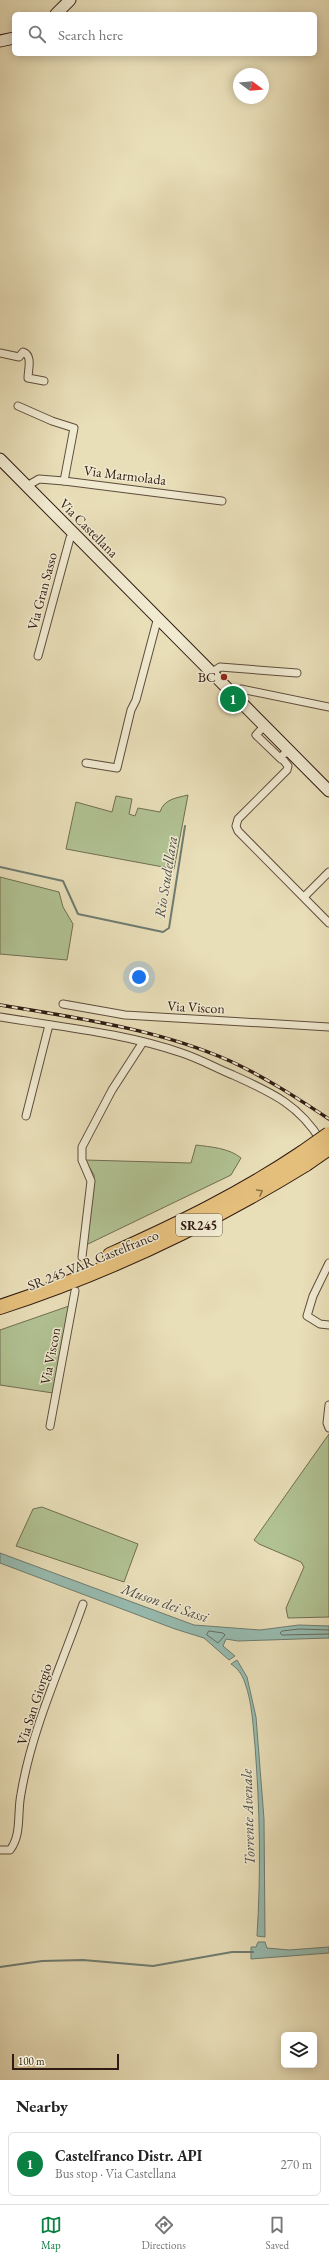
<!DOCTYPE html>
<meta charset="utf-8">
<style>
:root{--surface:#fff;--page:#f6f6f6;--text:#222;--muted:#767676;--line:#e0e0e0;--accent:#0b8043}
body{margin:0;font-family:"EB Garamond",serif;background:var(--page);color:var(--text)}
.controls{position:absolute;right:12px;bottom:12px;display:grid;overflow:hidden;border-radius:6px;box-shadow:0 2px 10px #0003}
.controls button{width:36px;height:36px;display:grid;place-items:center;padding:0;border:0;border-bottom:1px solid var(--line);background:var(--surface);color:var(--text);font:20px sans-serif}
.compass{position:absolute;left:233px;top:68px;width:36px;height:36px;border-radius:50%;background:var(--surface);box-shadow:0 2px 10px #0003;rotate:106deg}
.scale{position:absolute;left:12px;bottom:10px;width:107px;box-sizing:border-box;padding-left:4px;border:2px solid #301b12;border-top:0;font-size:11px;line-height:14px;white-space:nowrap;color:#301b12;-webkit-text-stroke:3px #f0ead1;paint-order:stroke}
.you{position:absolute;left:139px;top:977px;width:14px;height:14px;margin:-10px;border:3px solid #fff;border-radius:50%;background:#1a73e8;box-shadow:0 0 0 6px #1a73e833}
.badge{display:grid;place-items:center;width:26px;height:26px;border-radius:50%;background:var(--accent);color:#fff;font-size:13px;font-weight:700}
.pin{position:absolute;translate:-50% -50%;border:2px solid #fff;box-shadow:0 1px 4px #0006}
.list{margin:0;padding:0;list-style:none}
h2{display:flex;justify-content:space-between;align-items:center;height:52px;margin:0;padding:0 16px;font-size:17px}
h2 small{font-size:13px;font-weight:400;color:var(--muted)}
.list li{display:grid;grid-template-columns:26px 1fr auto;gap:12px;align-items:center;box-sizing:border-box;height:64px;margin:0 8px 8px;padding:0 8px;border:1px solid var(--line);border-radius:6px}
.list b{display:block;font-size:15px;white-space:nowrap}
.list p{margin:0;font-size:13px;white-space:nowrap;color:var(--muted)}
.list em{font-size:13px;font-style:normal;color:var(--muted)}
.icon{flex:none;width:22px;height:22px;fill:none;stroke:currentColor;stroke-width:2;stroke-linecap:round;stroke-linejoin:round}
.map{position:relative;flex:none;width:329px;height:2080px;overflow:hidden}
.search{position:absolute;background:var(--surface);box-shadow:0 2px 10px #0003;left:12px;right:12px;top:12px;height:44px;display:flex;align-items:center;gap:10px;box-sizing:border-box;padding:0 14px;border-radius:6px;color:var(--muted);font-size:15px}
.sheet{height:124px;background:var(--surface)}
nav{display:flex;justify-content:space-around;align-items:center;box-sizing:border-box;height:56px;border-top:1px solid var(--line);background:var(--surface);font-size:11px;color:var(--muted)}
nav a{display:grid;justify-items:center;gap:2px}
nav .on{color:var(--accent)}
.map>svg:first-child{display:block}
</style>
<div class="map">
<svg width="329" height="2080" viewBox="0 0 329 2080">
<rect width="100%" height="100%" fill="#e8deb8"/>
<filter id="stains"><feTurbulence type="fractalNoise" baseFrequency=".005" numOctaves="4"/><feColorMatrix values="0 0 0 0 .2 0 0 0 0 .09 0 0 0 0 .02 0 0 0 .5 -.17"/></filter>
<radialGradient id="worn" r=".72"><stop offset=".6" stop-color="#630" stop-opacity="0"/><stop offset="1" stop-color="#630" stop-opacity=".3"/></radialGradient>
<!-- green -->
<g fill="#b1c293" stroke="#706e52">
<path d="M188,795l-14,74 -108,-20 10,-47 36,10 4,-16 16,3 -3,15 6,2 3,-8 22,4c4,-13 16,-14 28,-17z"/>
<polygon points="0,877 59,892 63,907 73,924 67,960 0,954"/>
<path d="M196,1145c15,2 33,3 45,13l-10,17 -145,70 8,-60v-10l-9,-15 106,3z"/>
<polygon points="69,1306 53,1393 0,1385 0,1330"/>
<polygon points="329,1434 329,1617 288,1618 286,1608 304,1567 301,1562 259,1544 254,1540"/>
<polygon points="42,1507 138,1544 124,1582 16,1546 33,1509"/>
</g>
<!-- water -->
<g fill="#97bcb1" stroke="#6e7c71">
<polygon points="0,1553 194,1625 260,1630 299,1625 329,1626 329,1638 238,1641 226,1639 223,1646 235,1656 229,1660 204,1638 175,1629 0,1563"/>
<path d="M237,1660l10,17 9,40 8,102 1,118 -8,-1c4,-63 3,-127 -2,-190 -2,-21 -3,-44 -10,-63 -3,-9 -7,-14 -14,-19z"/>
<polygon points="258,1942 265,1942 267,1948 289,1950 329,1947 329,1953 251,1959 251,1947 256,1947"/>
</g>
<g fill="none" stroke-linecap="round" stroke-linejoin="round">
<!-- shore -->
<g stroke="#646c62" stroke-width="1">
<polyline points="329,1630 299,1629 282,1631 280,1633 282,1635 329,1634"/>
<polygon points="209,1631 223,1633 225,1635 218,1643 207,1635"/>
</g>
<!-- stream -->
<g stroke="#6e7c71" stroke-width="2">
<polyline points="0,867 63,881 78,914 163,932 169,928 185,826"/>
<polyline points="0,1967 42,1961 83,1960 153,1966 232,1952 253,1952"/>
</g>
<!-- street-tunnel -->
<polyline stroke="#c3b797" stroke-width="7" stroke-dasharray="7 3.5" stroke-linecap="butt" points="75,1291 82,1257"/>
<!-- street casing -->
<g stroke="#5e4c3c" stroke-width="9">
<g id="street">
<path d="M0,353l19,4 4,-5c10,3 5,18 5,26l16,3"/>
<polyline points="18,406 52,421 74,428 64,481"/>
<polyline points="27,486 39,479 64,481 222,501"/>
<polyline points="38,656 70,538 73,533"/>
<polyline points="211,673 220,667 297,673"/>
<polyline points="233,695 241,689 329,707"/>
<polyline points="265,725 256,735 281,759"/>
<polyline points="288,750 281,757 288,766 287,770 238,819 236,826 238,831 329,923"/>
<polyline points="86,763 117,768 131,710 136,700 158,617"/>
<polyline points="304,897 329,872"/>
<polyline points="63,1004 125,1015 329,1027"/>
<path d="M0,1017c61,10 124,16 182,36 18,6 34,15 51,22 37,17 66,29 88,66"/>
<polyline points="26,1116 49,1025"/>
<polyline points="82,1257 91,1181 82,1160 82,1147 112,1090 143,1042"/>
<polyline points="329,1263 313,1296 307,1316 320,1324 329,1325"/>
<polyline points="329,1405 327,1423 329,1428"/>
<polyline points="50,1426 75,1291"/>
<path d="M0,1850h10c12,-15 7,-38 11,-56 11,-66 40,-127 62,-190"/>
</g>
</g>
<!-- secondary casing -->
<g stroke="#301b12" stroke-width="13">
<g id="secondary">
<polyline points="56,14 70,0"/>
<polyline points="0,41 14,38"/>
<polyline points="0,459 329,791"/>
</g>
</g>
<!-- highway casing -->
<g stroke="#301b12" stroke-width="16">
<g id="highway">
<path d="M110,1255c67,-30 131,-61 192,-102"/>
<path d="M0,1307c108,-35 210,-84 306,-143"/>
</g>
</g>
<!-- street -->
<use href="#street" stroke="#f0ead1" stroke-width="7"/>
<!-- secondary -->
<use href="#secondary" stroke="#f0ead1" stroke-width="11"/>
<!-- highway -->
<use href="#highway" stroke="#e4bf7c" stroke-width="14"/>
<!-- rail casing -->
<g stroke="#301b12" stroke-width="3.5">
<path id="rail" d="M0,1005c77,13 158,24 230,56 35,16 67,37 99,58"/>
</g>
<!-- rail -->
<use href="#rail" stroke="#f0ead1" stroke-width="2" stroke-dasharray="6" stroke-linecap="butt"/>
<!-- highway-bridge casing -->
<g stroke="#301b12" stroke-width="16" stroke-linecap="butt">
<g id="highway-bridge">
<polyline points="302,1153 329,1134"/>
<polyline points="306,1164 329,1148"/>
</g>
</g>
<!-- highway-bridge -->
<use href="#highway-bridge" stroke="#e4bf7c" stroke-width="14"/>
</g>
<!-- one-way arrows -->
<defs><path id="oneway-chevron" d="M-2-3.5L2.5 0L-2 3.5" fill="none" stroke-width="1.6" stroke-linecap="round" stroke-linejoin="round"/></defs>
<use stroke="#8a6d47" href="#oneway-chevron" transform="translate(260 1192) rotate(-30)"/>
<!-- markers -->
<circle fill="#8f2418" stroke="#f0ead1" stroke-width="1.5" cx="224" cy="677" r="4"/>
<g text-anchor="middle" stroke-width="3" stroke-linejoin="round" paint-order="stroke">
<!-- shield labels -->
<rect fill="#f0ead1" stroke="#6a594b" stroke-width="1" x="176" y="1214" width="46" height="22" rx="3"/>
<g font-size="13" font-weight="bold" fill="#301b12">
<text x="199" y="1230">SR245</text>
</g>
<!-- street labels -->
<g font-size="14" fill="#301b12" stroke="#f0ead1">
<text transform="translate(125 475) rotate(7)" y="5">Via Marmolada</text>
<text transform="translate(89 528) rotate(45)" y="5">Via Castellana</text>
<text transform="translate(42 591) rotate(-75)" y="5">Via Gran Sasso</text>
<text transform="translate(196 1007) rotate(3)" y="5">Via Viscon</text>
<text transform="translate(93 1260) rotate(-22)" y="5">SR 245 VAR Castelfranco</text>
<text transform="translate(50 1356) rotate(-79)" y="5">Via Viscon</text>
<text transform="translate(34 1704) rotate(-72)" y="5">Via San Giorgio</text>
</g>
<!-- poi labels -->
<g font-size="14" fill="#301b12" stroke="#f0ead1" text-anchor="end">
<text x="216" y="682">BC</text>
</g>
<!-- water labels -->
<g font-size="15" font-style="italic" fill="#4f4b42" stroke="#f0ead1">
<text transform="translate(166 877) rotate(-81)" y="5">Rio Scudellara</text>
<text transform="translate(165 1603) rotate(19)" y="5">Muson dei Sassi</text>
<text transform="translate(248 1817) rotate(-92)" y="5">Torrente Avenale</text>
</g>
</g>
<rect width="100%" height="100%" filter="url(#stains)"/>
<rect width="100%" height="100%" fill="url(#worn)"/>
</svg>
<div class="controls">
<button><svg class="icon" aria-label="layers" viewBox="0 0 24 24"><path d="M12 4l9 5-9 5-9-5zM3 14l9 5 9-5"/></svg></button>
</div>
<svg class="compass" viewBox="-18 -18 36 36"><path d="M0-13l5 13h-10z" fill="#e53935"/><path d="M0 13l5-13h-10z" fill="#767676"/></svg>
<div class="scale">100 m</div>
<div class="you"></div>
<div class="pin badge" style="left:233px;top:699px">1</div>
<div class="search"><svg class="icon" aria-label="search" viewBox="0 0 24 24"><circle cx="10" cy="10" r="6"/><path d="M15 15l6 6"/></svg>Search here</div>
</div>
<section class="sheet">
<h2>Nearby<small></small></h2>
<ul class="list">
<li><span class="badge">1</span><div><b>Castelfranco Distr. API</b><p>Bus stop · Via Castellana</p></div><em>270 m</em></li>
</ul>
</section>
<nav>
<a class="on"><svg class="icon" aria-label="map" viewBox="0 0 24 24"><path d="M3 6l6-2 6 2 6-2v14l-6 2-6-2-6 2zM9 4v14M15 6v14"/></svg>Map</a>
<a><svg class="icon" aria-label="directions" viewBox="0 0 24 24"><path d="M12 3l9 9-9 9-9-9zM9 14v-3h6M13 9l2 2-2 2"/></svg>Directions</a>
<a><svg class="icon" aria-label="saved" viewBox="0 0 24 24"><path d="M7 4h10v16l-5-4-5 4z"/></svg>Saved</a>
</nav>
